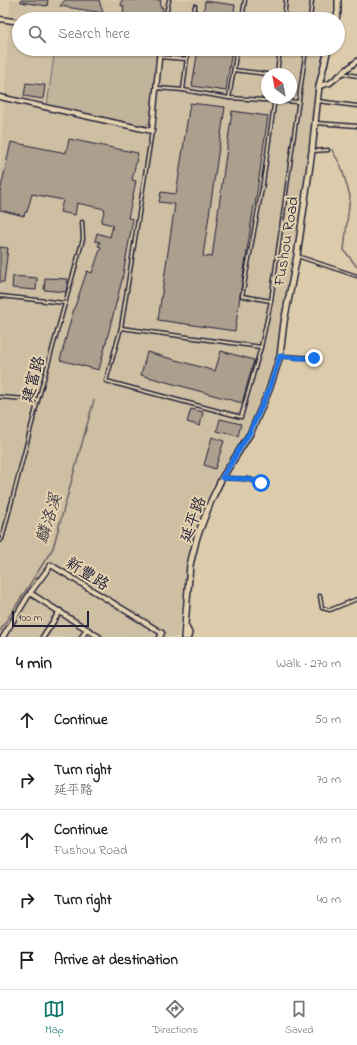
<!DOCTYPE html>
<meta charset="utf-8">
<style>
:root{--surface:#fff;--page:#f6f6f6;--text:#222;--muted:#767676;--line:#e0e0e0;--accent:#0f766e}
body{margin:0;font-family:"Indie Flower","LXGW WenKai TC",sans-serif;background:var(--page);color:var(--text)}
.compass{position:absolute;left:261px;top:68px;width:36px;height:36px;border-radius:50%;background:var(--surface);box-shadow:0 1px 3px #0004;rotate:328deg}
.scale{position:absolute;left:12px;bottom:10px;width:77px;box-sizing:border-box;padding-left:4px;border:2px solid #22223b;border-top:0;font-size:11px;line-height:14px;white-space:nowrap;color:#22223b;-webkit-text-stroke:3px #e5d3b0;paint-order:stroke}
.stop{position:absolute;width:12px;height:12px;margin:-9px;border:3px solid #1a73e8;border-radius:50%;background:#fff}
.stop.end{background:#1a73e8;border-color:#fff;box-shadow:0 1px 4px #0008}
.list{margin:0;padding:0;list-style:none}
h2{display:flex;justify-content:space-between;align-items:center;height:52px;margin:0;padding:0 16px;font-size:17px}
h2 small{font-size:13px;font-weight:400;color:var(--muted)}
.list li{display:grid;grid-template-columns:26px 1fr auto;gap:12px;align-items:center;box-sizing:border-box;height:60px;padding:0 16px;border-top:1px solid var(--line)}
.list b{display:block;font-size:15px;white-space:nowrap}
.list p{margin:0;font-size:13px;white-space:nowrap;color:var(--muted)}
.list em{font-size:13px;font-style:normal;color:var(--muted)}
.icon{flex:none;width:22px;height:22px;fill:none;stroke:currentColor;stroke-width:2;stroke-linecap:round;stroke-linejoin:round}
.map{position:relative;flex:none;width:357px;height:637px;overflow:hidden}
.search{position:absolute;background:var(--surface);box-shadow:0 1px 3px #0004;left:12px;right:12px;top:12px;height:44px;display:flex;align-items:center;gap:10px;box-sizing:border-box;padding:0 14px;border-radius:22px;color:var(--muted);font-size:15px}
.sheet{height:352px;background:var(--surface)}
nav{display:flex;justify-content:space-around;align-items:center;box-sizing:border-box;height:56px;border-top:1px solid var(--line);background:var(--surface);font-size:11px;color:var(--muted)}
nav a{display:grid;justify-items:center;gap:2px}
nav .on{color:var(--accent)}
.map>svg:first-child{display:block}
</style>
<div class="map">
<svg width="357" height="637" viewBox="0 0 357 637">
<rect width="100%" height="100%" fill="#ddccab"/>
<filter id="ink" filterUnits="userSpaceOnUse"><feTurbulence type="fractalNoise" baseFrequency=".025" numOctaves="2"/><feDisplacementMap in="SourceGraphic" scale="8" xChannelSelector="R" yChannelSelector="G"/><feConvolveMatrix kernelMatrix="1 2 1 2 8 2 1 2 1" color-interpolation-filters="sRGB"/></filter>
<g filter="url(#ink)">
<!-- built -->
<path fill="#cebea2" fill-rule="evenodd" d="M10,0h324l-2,19h-313v30h305l-6,19 -14,116 -28,173 -25,66 -39,62 -22,58 -12,94h-178v-467zM267,74h24v24h-24z"/>
<!-- green -->
<path fill="#c2b39b" stroke="#726a6b" d="M55,49h101l2,7 -7,63c-2,4 -3,6 -8,7l-96,-20z"/>
<g fill="none" stroke-linecap="round" stroke-linejoin="round">
<!-- stream -->
<g stroke="#696366" stroke-width="1.5">
<polyline points="332,150 341,166 350,196 344,250 357,267"/>
<polyline points="0,631 53,548 94,400"/>
</g>
</g>
<!-- building -->
<g fill="#ac9f8e" stroke="#22223b">
<polygon points="21,0 48,0 47,6 21,2"/>
<polygon points="65,0 99,0 103,13 60,6"/>
<polygon points="122,0 161,0 160,7 163,7 162,13 160,12 159,19 123,14 124,6 121,6"/>
<polygon points="205,1 235,5 233,19 203,19"/>
<polygon points="198,49 232,49 226,91 192,86"/>
<polygon points="26,83 45,85 43,99 24,96"/>
<polygon points="190,103 225,107 203,256 212,257 232,111 268,116 255,205 254,205 240,296 235,331 158,320 175,204 159,202 161,192 176,194"/>
<polygon points="69,139 138,153 132,180 136,181 128,218 133,219 122,280 99,370 60,360 72,315 87,271 92,273 101,247 98,246 100,242 95,241 97,233 110,237 113,225 101,222 105,209 77,203 75,215 60,212 63,200 32,194 27,212 25,212 24,216 0,210 0,192 11,142 66,153"/>
<polygon points="0,247 8,248 4,282 0,282"/>
<polygon points="13,276 37,278 36,290 12,288"/>
<polygon points="45,278 68,279 66,292 44,290"/>
<polygon points="221,351 254,360 242,403 141,375 147,352 215,371"/>
<polygon points="191,409 203,412 200,426 187,422"/>
<polygon points="220,419 241,424 238,436 217,431"/>
<polygon points="212,437 224,441 215,469 204,465"/>
</g>
<g fill="none" stroke-linecap="round" stroke-linejoin="round">
<!-- service casing -->
<g stroke="#22223b" stroke-width="5">
<g id="service">
<polyline points="165,19 169,0"/>
<polyline points="193,19 195,6"/>
<polyline points="242,19 245,0"/>
<polyline points="284,19 286,0"/>
<polyline points="310,19 312,0"/>
<polyline points="160,57 186,59"/>
<polyline points="234,70 267,74"/>
<polyline points="342,73 357,76"/>
<polyline points="277,74 280,49"/>
<polyline points="157,88 183,90 229,98 299,102"/>
<polyline points="183,90 188,49"/>
<polyline points="229,98 237,49"/>
<polyline points="318,101 357,106"/>
<polyline points="316,123 357,126"/>
<polyline points="152,131 121,328 106,381 241,417 261,347 271,301 306,49"/>
<polyline points="313,151 328,150"/>
<polyline points="297,256 357,276"/>
<polyline points="0,296 65,303"/>
<polyline points="271,301 242,296 263,183 275,98"/>
<polyline points="121,328 261,347"/>
<polyline points="281,356 314,358"/>
<polyline points="0,397 38,400"/>
<polyline points="223,478 248,479 261,483"/>
<polyline points="0,541 2,539 38,400 83,239 82,222"/>
<polyline points="320,596 322,608 330,610 357,599"/>
</g>
</g>
<!-- minor casing -->
<g stroke="#22223b" stroke-width="7">
<g id="minor">
<polyline points="0,19 19,22"/>
<polyline points="319,86 330,83 357,61"/>
<polyline points="0,97 152,131 160,49"/>
<polyline points="30,593 99,637"/>
<polyline points="3,637 30,593 51,565 162,633 160,637"/>
<polyline points="43,637 60,611"/>
<polyline points="82,637 87,629"/>
</g>
</g>
<!-- tertiary casing -->
<g stroke="#22223b" stroke-width="8">
<g id="tertiary">
<polyline points="336,19 338,12 338,0"/>
<polyline points="185,625 189,633 188,637"/>
<polyline points="184,637 190,565 197,537 211,501 222,478 251,432 269,390 280,356 284,322 297,256 312,151 319,86 328,49"/>
</g>
</g>
<!-- service -->
<use href="#service" stroke="#e5d3b0" stroke-width="2"/>
<!-- minor -->
<use href="#minor" stroke="#e5d3b0" stroke-width="4"/>
<!-- tertiary -->
<use href="#tertiary" stroke="#e5d3b0" stroke-width="5"/>
</g>
</g>
<g fill="none" stroke-linecap="round" stroke-linejoin="round" filter="url(#ink)">
<!-- route -->
<polyline stroke="#1a73e8" stroke-width="5" points="261,483 248,479 222,478 250,432 269,390 280,356 299,358 314,358"/>
</g>
<g text-anchor="middle" stroke-width="4" stroke-linejoin="round" paint-order="stroke">
<!-- street labels -->
<g font-size="16" fill="#22223b" stroke="#e5d3b0">
<text transform="translate(285 241) rotate(-81)" y="6">Fushou Road</text>
<text transform="translate(32 379) rotate(-74)" y="6">建富路</text>
<text transform="translate(192 519) rotate(-70)" y="6">延平路</text>
<text transform="translate(88 573) rotate(32)" y="6">新豐路</text>
</g>
<!-- water labels -->
<g font-size="17" font-style="italic" fill="#454250" stroke="#e5d3b0">
<text transform="translate(48 518) rotate(-73)" y="6">麟洛溪</text>
</g>
</g>
</svg>
<svg class="compass" viewBox="-18 -18 36 36"><path d="M0-13l5 13h-10z" fill="#e53935"/><path d="M0 13l5-13h-10z" fill="#767676"/></svg>
<div class="scale">100 m</div>
<div class="stop" style="left:261px;top:483px"></div>
<div class="stop end" style="left:314px;top:358px"></div>
<div class="search"><svg class="icon" aria-label="search" viewBox="0 0 24 24"><circle cx="10" cy="10" r="6"/><path d="M15 15l6 6"/></svg>Search here</div>
</div>
<section class="sheet">
<h2>4 min<small>Walk · 270 m</small></h2>
<ul class="list">
<li><svg class="icon" aria-label="ahead" viewBox="0 0 24 24"><path d="M12 20V5M6 11l6-6 6 6"/></svg><div><b>Continue</b></div><em>50 m</em></li>
<li><svg class="icon" aria-label="right" viewBox="0 0 24 24"><path d="M7 20v-9h11M14 6l5 5-5 5"/></svg><div><b>Turn right</b><p>延平路</p></div><em>70 m</em></li>
<li><svg class="icon" aria-label="ahead" viewBox="0 0 24 24"><path d="M12 20V5M6 11l6-6 6 6"/></svg><div><b>Continue</b><p>Fushou Road</p></div><em>110 m</em></li>
<li><svg class="icon" aria-label="right" viewBox="0 0 24 24"><path d="M7 20v-9h11M14 6l5 5-5 5"/></svg><div><b>Turn right</b></div><em>40 m</em></li>
<li><svg class="icon" aria-label="arrive" viewBox="0 0 24 24"><path d="M6 21V4h12l-3 4 3 4H6"/></svg><div><b>Arrive at destination</b></div></li>
</ul>
</section>
<nav>
<a class="on"><svg class="icon" aria-label="map" viewBox="0 0 24 24"><path d="M3 6l6-2 6 2 6-2v14l-6 2-6-2-6 2zM9 4v14M15 6v14"/></svg>Map</a>
<a><svg class="icon" aria-label="directions" viewBox="0 0 24 24"><path d="M12 3l9 9-9 9-9-9zM9 14v-3h6M13 9l2 2-2 2"/></svg>Directions</a>
<a><svg class="icon" aria-label="saved" viewBox="0 0 24 24"><path d="M7 4h10v16l-5-4-5 4z"/></svg>Saved</a>
</nav>
